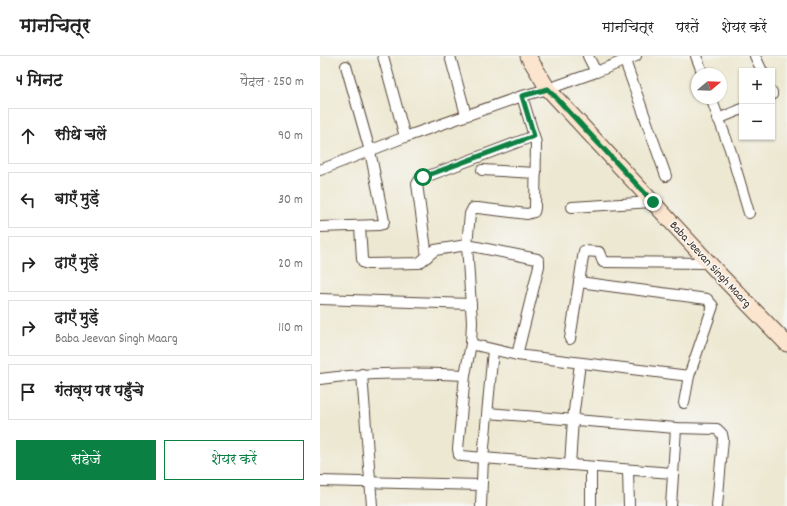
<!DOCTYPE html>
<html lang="hi">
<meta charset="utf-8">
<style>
:root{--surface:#fff;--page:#f6f6f6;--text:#222;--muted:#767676;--line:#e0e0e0;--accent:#0b8043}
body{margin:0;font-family:Dekko,"Playpen Sans Deva",sans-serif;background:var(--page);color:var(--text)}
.controls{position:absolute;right:12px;top:12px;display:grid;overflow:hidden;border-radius:0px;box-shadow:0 1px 3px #0004}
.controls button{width:36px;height:36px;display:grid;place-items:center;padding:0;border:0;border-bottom:1px solid var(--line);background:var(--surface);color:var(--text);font:20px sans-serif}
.compass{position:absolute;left:371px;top:12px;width:36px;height:36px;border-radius:50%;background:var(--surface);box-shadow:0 1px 3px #0004;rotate:71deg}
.stop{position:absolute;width:12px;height:12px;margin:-9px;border:3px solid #0b8043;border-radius:50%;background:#fff}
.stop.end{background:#0b8043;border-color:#fff;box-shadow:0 1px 4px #0008}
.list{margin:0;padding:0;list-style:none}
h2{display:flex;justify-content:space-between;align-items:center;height:52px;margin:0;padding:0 16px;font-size:17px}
h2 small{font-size:13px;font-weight:400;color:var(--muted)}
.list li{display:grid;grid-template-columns:26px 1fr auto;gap:12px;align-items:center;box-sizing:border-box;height:56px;margin:0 8px 8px;padding:0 8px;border:1px solid var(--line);border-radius:0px}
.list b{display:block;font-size:15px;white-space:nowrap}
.list p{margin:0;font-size:13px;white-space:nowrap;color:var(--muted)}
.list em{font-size:13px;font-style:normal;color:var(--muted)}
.actions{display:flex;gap:8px;padding:12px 16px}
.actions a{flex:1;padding:9px 0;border:1px solid var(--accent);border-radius:0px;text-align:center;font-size:14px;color:var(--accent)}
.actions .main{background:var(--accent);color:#fff}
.icon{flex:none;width:22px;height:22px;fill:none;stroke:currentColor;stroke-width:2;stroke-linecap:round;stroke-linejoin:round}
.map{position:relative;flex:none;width:467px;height:450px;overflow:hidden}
header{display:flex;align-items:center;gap:24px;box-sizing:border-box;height:56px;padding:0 20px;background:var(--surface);border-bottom:1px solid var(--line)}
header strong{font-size:19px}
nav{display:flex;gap:22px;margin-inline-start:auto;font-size:14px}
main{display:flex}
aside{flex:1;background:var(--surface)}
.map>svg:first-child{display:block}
</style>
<header>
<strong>मानचित्र</strong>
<nav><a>मानचित्र</a><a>परतें</a><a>शेयर करें</a></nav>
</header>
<main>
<aside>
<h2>4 मिनट<small>पैदल · 250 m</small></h2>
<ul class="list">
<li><svg class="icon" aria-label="ahead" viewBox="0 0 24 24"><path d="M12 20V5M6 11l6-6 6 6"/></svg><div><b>सीधे चलें</b></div><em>90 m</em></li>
<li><svg class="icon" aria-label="left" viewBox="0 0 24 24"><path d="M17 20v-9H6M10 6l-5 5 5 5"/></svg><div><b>बाएँ मुड़ें</b></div><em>30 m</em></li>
<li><svg class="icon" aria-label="right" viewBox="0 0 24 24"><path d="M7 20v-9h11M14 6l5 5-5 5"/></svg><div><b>दाएँ मुड़ें</b></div><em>20 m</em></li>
<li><svg class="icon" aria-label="right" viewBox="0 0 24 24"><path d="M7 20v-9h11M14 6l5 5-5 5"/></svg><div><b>दाएँ मुड़ें</b><p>Baba Jeevan Singh Maarg</p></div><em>110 m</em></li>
<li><svg class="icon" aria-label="arrive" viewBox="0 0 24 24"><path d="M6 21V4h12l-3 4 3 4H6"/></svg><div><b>गंतव्य पर पहुँचे</b></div></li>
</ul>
<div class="actions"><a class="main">सहेजें</a><a>शेयर करें</a></div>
</aside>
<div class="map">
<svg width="467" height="450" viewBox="0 0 467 450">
<rect width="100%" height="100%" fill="#f6f6f2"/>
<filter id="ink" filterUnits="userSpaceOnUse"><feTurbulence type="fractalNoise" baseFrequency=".025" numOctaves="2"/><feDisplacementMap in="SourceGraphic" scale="8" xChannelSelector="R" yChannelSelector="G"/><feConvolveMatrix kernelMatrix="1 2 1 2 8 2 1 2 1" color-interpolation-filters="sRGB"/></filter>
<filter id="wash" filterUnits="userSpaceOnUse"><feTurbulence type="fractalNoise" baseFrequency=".012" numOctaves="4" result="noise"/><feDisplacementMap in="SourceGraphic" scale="16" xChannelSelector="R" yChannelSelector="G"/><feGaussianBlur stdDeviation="0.9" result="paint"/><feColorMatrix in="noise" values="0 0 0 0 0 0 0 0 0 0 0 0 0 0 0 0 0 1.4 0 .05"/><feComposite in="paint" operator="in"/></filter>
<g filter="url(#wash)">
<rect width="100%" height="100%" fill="#ede8d1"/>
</g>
<g filter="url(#ink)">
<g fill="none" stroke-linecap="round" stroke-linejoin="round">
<!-- street casing -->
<g stroke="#564639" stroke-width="12">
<g id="street">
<polyline points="63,0 85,81"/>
<polyline points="130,0 146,59"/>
<polyline points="268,0 276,16"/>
<polyline points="376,0 383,18"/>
<polyline points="435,0 442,15"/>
<polyline points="305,5 346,120"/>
<polyline points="452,36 452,39"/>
<polyline points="391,42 410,93 429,157"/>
<polyline points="398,63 422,53"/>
<polyline points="0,114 85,81 202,40 228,33 276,16 316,0"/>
<polyline points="162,114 216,117"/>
<polyline points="252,151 333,146"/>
<polyline points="40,170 42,203 44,207 48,208 99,207 115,194 147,189 217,203 219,205 219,210 197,299"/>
<polyline points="0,171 59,169 63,168 64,165 50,95 26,10"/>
<polyline points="107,201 97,128 100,123 214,80"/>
<polyline points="259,226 387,243 393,250 369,320 364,347"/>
<polyline points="0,243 151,248"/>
<polyline points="250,283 264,195 279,196 283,206 390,207"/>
<polyline points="151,288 197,299 369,320"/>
<polyline points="173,294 163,402 142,400 139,399 138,393 145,319 151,288 152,266 147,189 150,158 153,152 158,152 207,158 214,156 215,152 216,87 202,40"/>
<polyline points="42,318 52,450"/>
<path d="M0,323c50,-7 95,-6 145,-4"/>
<polyline points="168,357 356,372 397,373 402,378 403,383 397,450"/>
<polyline points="250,409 253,363 260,307"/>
<polyline points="308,414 309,450"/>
<polyline points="0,425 161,429"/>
<polyline points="161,450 163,402 352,417"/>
<polyline points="271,450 271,411"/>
<polyline points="351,450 356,372"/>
</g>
</g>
<!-- secondary casing -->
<g stroke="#564639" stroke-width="17">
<polyline id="secondary" points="208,0 228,33 403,222 467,288"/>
</g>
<!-- street -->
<use href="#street" stroke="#fff" stroke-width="10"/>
<!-- secondary -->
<use href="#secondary" stroke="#fce5cf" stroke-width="15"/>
</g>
</g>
<g fill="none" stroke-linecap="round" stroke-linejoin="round" filter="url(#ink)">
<!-- route -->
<polyline stroke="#0b8043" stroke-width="5" points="103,121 214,80 202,40 228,33 333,146"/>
</g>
<g text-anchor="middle" stroke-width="3.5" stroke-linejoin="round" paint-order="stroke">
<!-- street labels -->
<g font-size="12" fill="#3b2a1e" stroke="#f6f6f2">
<text transform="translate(391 208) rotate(47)" y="4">Baba Jeevan Singh Maarg</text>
</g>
</g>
</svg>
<div class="controls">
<button>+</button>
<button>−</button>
</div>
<svg class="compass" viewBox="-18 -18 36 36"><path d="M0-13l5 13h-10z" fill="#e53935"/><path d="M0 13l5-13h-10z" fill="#767676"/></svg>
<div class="stop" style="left:103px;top:121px"></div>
<div class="stop end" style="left:333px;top:146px"></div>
</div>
</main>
